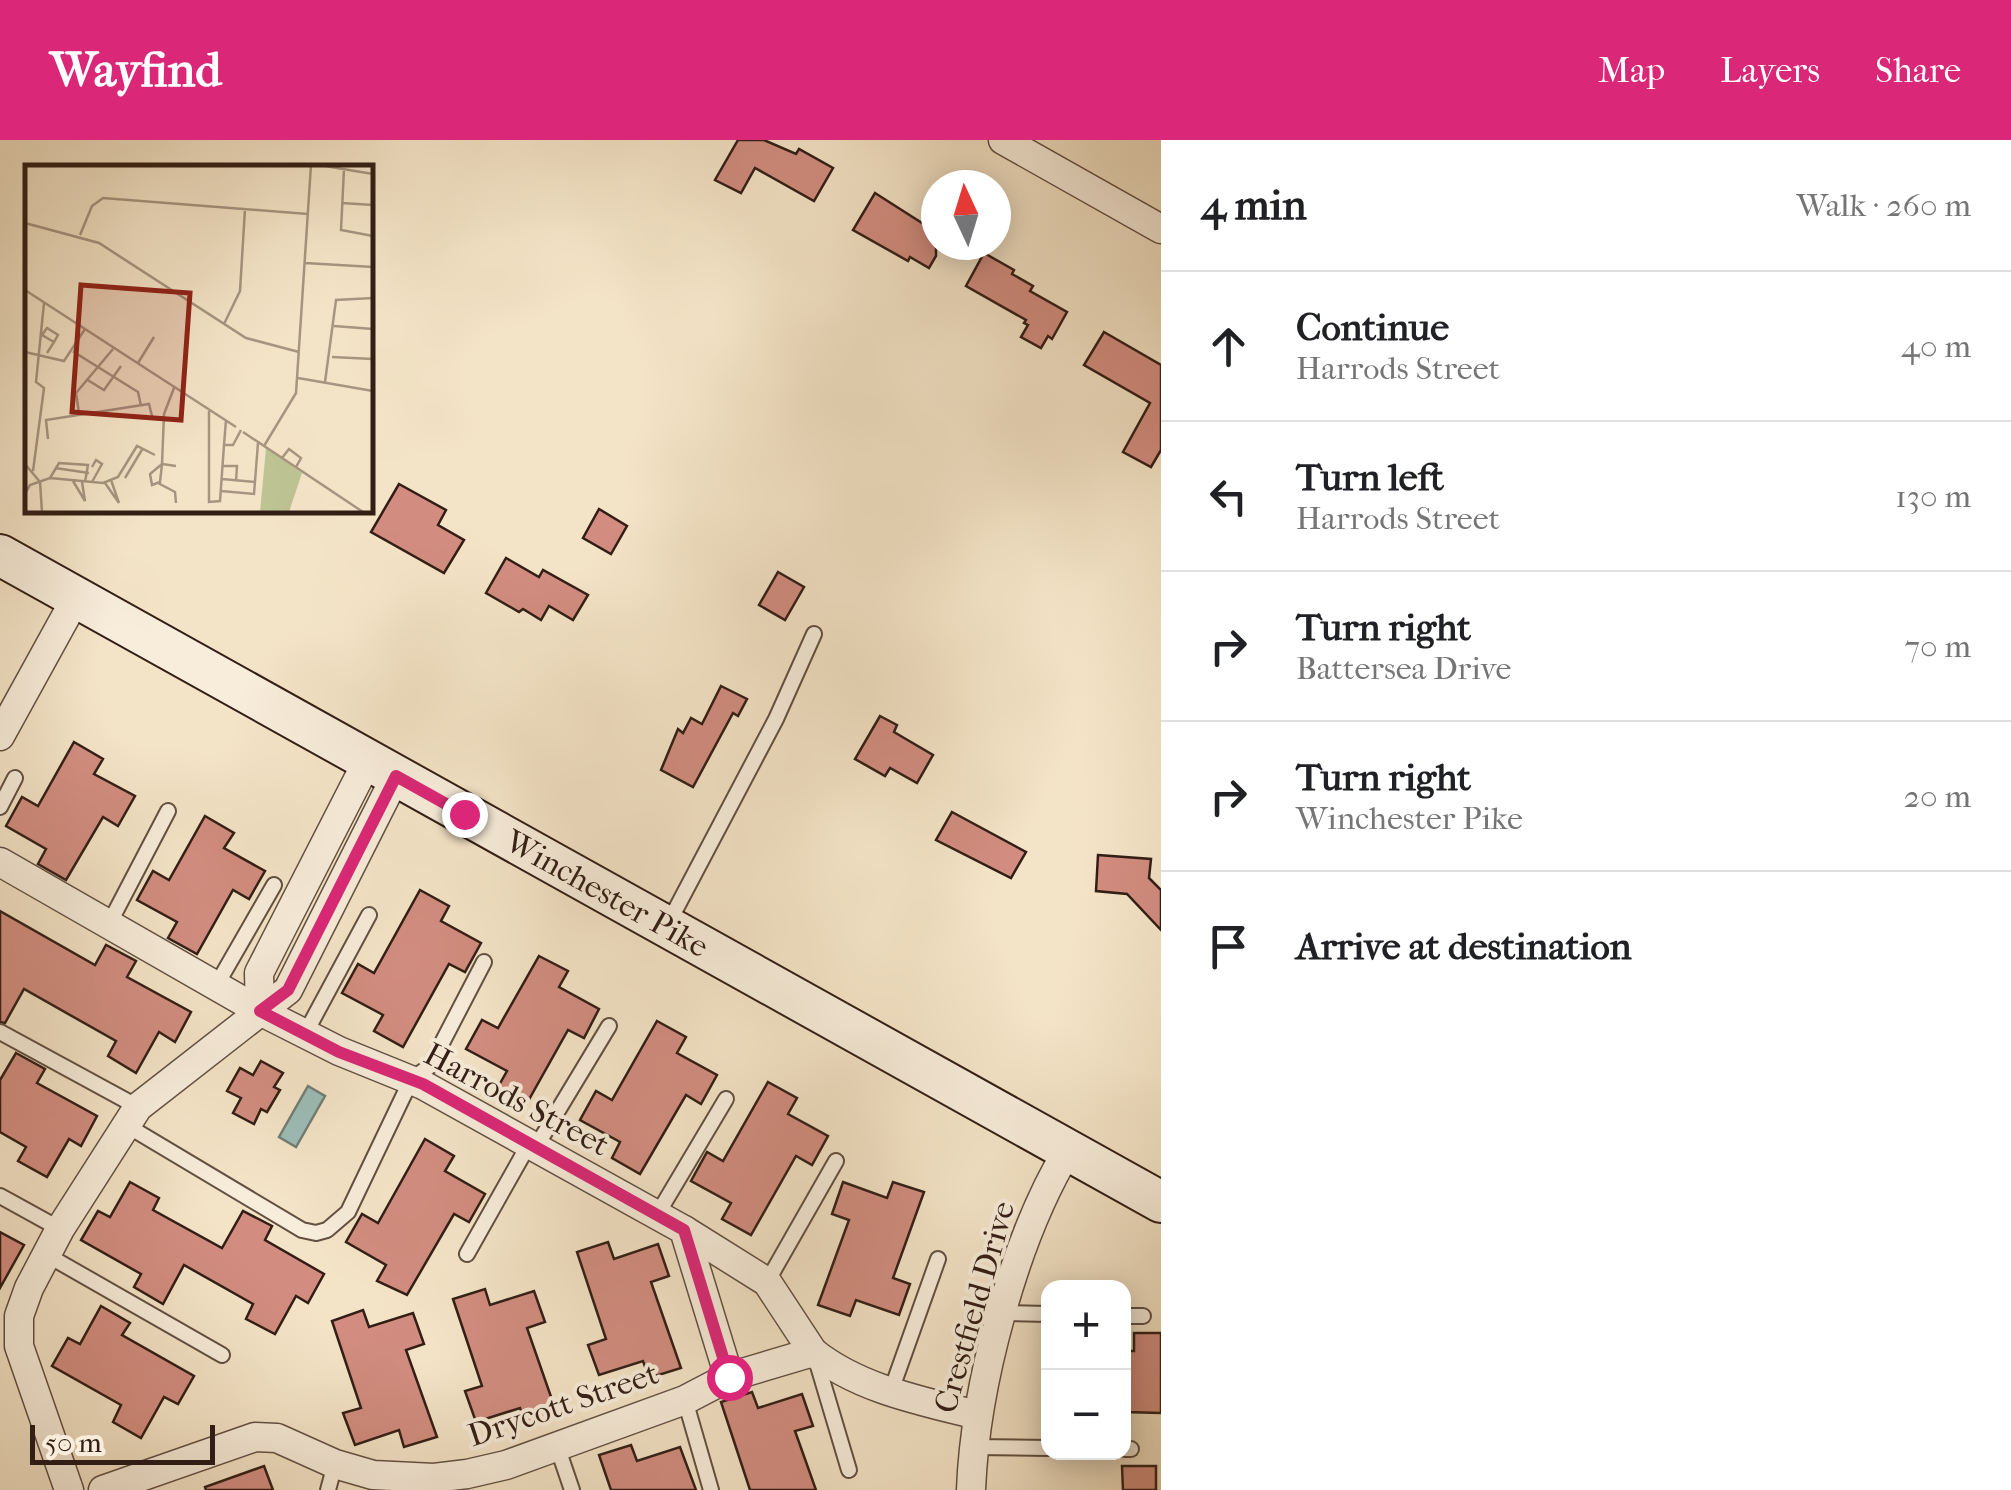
<!DOCTYPE html>
<meta charset="utf-8">
<style>
:root{--surface:#fff;--page:#f2f2f2;--text:#202124;--muted:#757577;--line:#e0e0e0;--accent:#db2777}
body{margin:0;font-family:"IM FELL French Canon",serif;background:var(--page);color:var(--text)}
.controls{position:absolute;right:30px;bottom:30px;display:grid;overflow:hidden;border-radius:20px;box-shadow:0 5px 25px #0003}
.controls button{width:90px;height:90px;display:grid;place-items:center;padding:0;border:0;border-bottom:2px solid var(--line);background:var(--surface);color:var(--text);font:50px sans-serif}
.compass{position:absolute;left:921px;top:30px;width:90px;height:90px;border-radius:50%;background:var(--surface);box-shadow:0 5px 25px #0003;rotate:356deg}
.scale{position:absolute;left:30px;bottom:25px;width:185px;box-sizing:border-box;padding-left:10px;border:5px solid #321e15;border-top:0;font-size:28px;line-height:35px;white-space:nowrap;color:#321e15;-webkit-text-stroke:8px #f8eddb;paint-order:stroke}
.stop{position:absolute;width:30px;height:30px;margin:-22px;border:8px solid #db2777;border-radius:50%;background:#fff}
.stop.end{background:#db2777;border-color:#fff;box-shadow:0 2px 10px #0008}
.list{margin:0;padding:0;list-style:none}
h2{display:flex;justify-content:space-between;align-items:center;height:130px;margin:0;padding:0 40px;font-size:42px}
h2 small{font-size:32px;font-weight:400;color:var(--muted)}
.list li{display:grid;grid-template-columns:65px 1fr auto;gap:30px;align-items:center;box-sizing:border-box;height:150px;padding:0 40px;border-top:2px solid var(--line)}
.list b{display:block;font-size:38px;white-space:nowrap}
.list p{margin:0;font-size:32px;white-space:nowrap;color:var(--muted)}
.list em{font-size:32px;font-style:normal;color:var(--muted)}
.icon{flex:none;width:55px;height:55px;fill:none;stroke:currentColor;stroke-width:2;stroke-linecap:round;stroke-linejoin:round}
.map{position:relative;flex:none;width:1161px;height:1350px;overflow:hidden}
header{display:flex;align-items:center;gap:60px;box-sizing:border-box;height:140px;padding:0 50px;background:var(--accent);color:#fff}
header strong{font-size:48px}
nav{display:flex;gap:55px;margin-inline-start:auto;font-size:35px}
main{display:flex}
aside{flex:1;background:var(--surface)}
.map>svg:first-child{display:block}
</style>
<header>
<strong>Wayfind</strong>
<nav><a>Map</a><a>Layers</a><a>Share</a></nav>
</header>
<main>
<div class="map">
<svg width="1161" height="1350" viewBox="0 0 1161 1350">
<rect width="100%" height="100%" fill="#f4e4c7"/>
<filter id="stains"><feTurbulence type="fractalNoise" baseFrequency=".002" numOctaves="4"/><feColorMatrix values="0 0 0 0 .2 0 0 0 0 .09 0 0 0 0 .02 0 0 0 .5 -.17"/></filter>
<radialGradient id="worn" r=".72"><stop offset=".6" stop-color="#630" stop-opacity="0"/><stop offset="1" stop-color="#630" stop-opacity=".3"/></radialGradient>
<!-- water -->
<polygon fill="#9cbeb9" stroke="#727e77" stroke-width="2.5" points="308,946 325,956 296,1007 279,997"/>
<!-- building -->
<g fill="#d28d80" stroke="#321e15" stroke-width="2.5">
<polygon points="738,0 764,0 796,14 799,9 833,28 814,61 755,28 741,53 715,40"/>
<polygon points="875,53 936,92 936,116 929,128 910,117 908,121 853,90"/>
<polygon points="984,113 1014,130 1012,134 1033,146 1030,151 1067,172 1052,199 1048,196 1041,208 1021,197 1028,185 1024,183 1026,180 966,146"/>
<polygon points="1104,192 1161,225 1161,310 1151,327 1123,312 1150,263 1084,225"/>
<polygon points="399,344 446,370 438,385 464,400 444,433 371,392"/>
<polygon points="599,369 627,386 611,414 583,398"/>
<polygon points="506,418 539,437 543,430 588,455 573,480 549,466 541,480 523,469 519,472 486,453"/>
<polygon points="778,432 804,447 785,480 759,465"/>
<polygon points="721,546 747,559 738,576 733,573 693,647 661,630 678,589 683,593 691,578 702,584"/>
<polygon points="880,576 897,585 894,592 933,615 917,643 890,628 885,636 855,619"/>
<polygon points="74,602 103,619 94,634 135,656 118,686 103,677 66,740 38,724 46,709 6,686 22,657 38,666"/>
<polygon points="952,672 1026,712 1011,738 936,700"/>
<polygon points="205,676 234,693 224,708 265,731 249,759 233,750 197,814 168,798 177,782 137,760 153,731 169,740"/>
<polygon points="1098,715 1151,719 1149,738 1161,750 1161,790 1127,754 1096,751"/>
<polygon points="420,750 449,766 441,781 481,803 465,832 449,824 403,907 374,891 383,875 342,853 358,824 374,833"/>
<polygon points="0,771 95,825 106,805 136,821 127,837 191,872 175,902 159,892 136,933 108,916 116,901 24,849 5,883 0,882"/>
<polygon points="539,816 568,831 559,847 599,869 584,898 568,890 527,963 498,947 507,931 466,909 482,880 498,888"/>
<polygon points="657,881 686,897 677,913 717,935 701,964 686,955 640,1034 612,1018 620,1002 580,980 596,951 612,960"/>
<polygon points="16,913 45,929 37,943 97,976 81,1006 69,999 47,1037 18,1021 26,1007 0,992 0,940"/>
<polygon points="261,921 283,933 274,947 280,950 267,972 261,969 254,984 233,973 241,958 227,951 240,928 253,935"/>
<polygon points="768,942 797,958 788,974 828,996 812,1025 796,1016 751,1095 722,1079 731,1063 691,1041 707,1012 723,1021"/>
<polygon points="425,999 454,1016 445,1031 485,1054 469,1082 454,1074 407,1155 377,1141 386,1125 346,1102 362,1074 378,1083"/>
<polygon points="130,1042 159,1058 153,1070 222,1108 243,1071 272,1086 265,1100 324,1134 308,1163 296,1156 275,1194 246,1179 253,1164 184,1125 163,1164 134,1147 141,1134 81,1100 98,1071 110,1077"/>
<polygon points="843,1042 887,1058 893,1042 924,1052 893,1138 910,1144 899,1175 856,1160 850,1176 818,1165 849,1080 832,1074"/>
<polygon points="0,1092 24,1105 0,1148"/>
<polygon points="608,1102 614,1119 658,1104 669,1136 651,1142 681,1228 649,1238 643,1221 599,1235 588,1205 606,1199 577,1112"/>
<polygon points="485,1149 490,1165 534,1151 545,1182 527,1188 557,1274 525,1285 520,1268 476,1282 465,1251 482,1246 453,1159"/>
<polygon points="101,1166 130,1183 122,1195 194,1236 178,1264 164,1257 141,1298 113,1282 121,1265 52,1226 68,1198 80,1204"/>
<polygon points="363,1170 369,1187 413,1173 424,1204 406,1210 437,1297 404,1307 399,1290 355,1305 343,1273 361,1268 332,1181"/>
<polygon points="1134,1193 1161,1193 1161,1273 1124,1272 1124,1211 1134,1211"/>
<polygon points="752,1252 758,1268 802,1254 813,1286 795,1291 816,1350 750,1350 721,1262"/>
<polygon points="631,1305 637,1321 680,1307 696,1350 611,1350 599,1315"/>
<polygon points="264,1326 273,1350 206,1350 205,1347"/>
<polygon points="1122,1326 1156,1326 1156,1350 1123,1350"/>
</g>
<g fill="none" stroke-linecap="round" stroke-linejoin="round">
<!-- service casing -->
<g stroke="#625042" stroke-width="18">
<g id="service">
<polyline points="0,667 15,638"/>
<polyline points="669,782 776,579 814,494"/>
<polyline points="109,784 168,671"/>
<polyline points="216,846 274,745"/>
<polyline points="0,892 138,967"/>
<polyline points="305,894 369,775"/>
<polyline points="126,985 302,1090 316,1093 327,1090 348,1072 411,940 430,926 484,822"/>
<polyline points="536,1007 609,886"/>
<polyline points="0,1056 60,1089"/>
<polyline points="657,1075 726,959"/>
<polyline points="467,1114 529,1004"/>
<polyline points="47,1115 222,1215"/>
<polyline points="767,1142 836,1021"/>
<polyline points="1003,1173 1048,1174"/>
<polyline points="1124,1176 1143,1176"/>
<polyline points="815,1216 849,1330"/>
<polyline points="891,1251 938,1119"/>
<polyline points="685,1260 711,1350"/>
<polyline points="557,1306 572,1350"/>
<polyline points="973,1307 1048,1308"/>
<polyline points="1124,1309 1131,1309"/>
<polyline points="328,1350 335,1324"/>
</g>
</g>
<!-- minor casing -->
<g stroke="#625042" stroke-width="31">
<g id="minor">
<polyline points="1003,0 1161,89"/>
<polyline points="0,596 76,458"/>
<polyline points="0,722 260,871 339,911 423,945 684,1090 729,1237"/>
<polyline points="260,871 259,833 368,620"/>
<path d="M684,1090l83,52 46,70c46,37 109,49 164,63"/>
<polyline points="69,1350 19,1206 19,1176 29,1148 60,1089 138,967 288,850 396,636"/>
<polyline points="103,1350 255,1297 277,1298 335,1324 373,1335 434,1338 467,1334 506,1325 685,1260 729,1237 813,1212"/>
<path d="M971,1350c4,-104 43,-251 97,-340"/>
</g>
</g>
<!-- secondary casing -->
<g stroke="#321e15" stroke-width="44">
<g id="secondary">
<path id="s1" d="M0,415l1161,647"/>
</g>
</g>
<!-- service -->
<use href="#service" stroke="#f8eddb" stroke-width="14"/>
<!-- minor -->
<use href="#minor" stroke="#f8eddb" stroke-width="28"/>
<!-- secondary -->
<use href="#secondary" stroke="#f8eddb" stroke-width="40"/>
</g>
<g fill="none" stroke-linecap="round" stroke-linejoin="round">
<!-- route -->
<polyline stroke="#db2777" stroke-width="12" points="464,674 396,636 288,850 260,871 339,912 423,944 684,1090 729,1237"/>
</g>
<g text-anchor="middle" stroke-width="8" stroke-linejoin="round" paint-order="stroke">
<!-- street labels -->
<g font-size="32" fill="#321e15" stroke="#f8eddb">
<text dy="11" stroke="none"><textPath href="#s1" startOffset="695">Winchester Pike</textPath></text>
<text transform="translate(517 959) rotate(28)" y="11">Harrods Street</text>
<text transform="translate(974 1167) rotate(-74)" y="11">Crestfield Drive</text>
<text transform="translate(563 1264) rotate(-19)" y="11">Drycott Street</text>
</g>
</g>
<!-- overview -->
<g transform="translate(25 25)">
<rect width="348" height="348" fill="#f4e4c7"/>
<path d="M241,283l36,25 -13,39h-29z" fill="#bec393"/>
<path fill="none" stroke="#a69580" stroke-width="2.5" d="M294,0l54,9M319,4l-3,61 32,6M317,38l31,2M0,58l74,20 147,95 53,14M55,70l12,-29 11,-8 205,16M280,98l68,4M0,125l211,137M199,159l16,-33 5,-82M309,161l39,3M53,180l-4,7 64,40 3,14M0,187l39,9 21,-32M22,188l7,-11 4,-7 -11,-7 -5,7 12,7M307,192l41,2M113,198l16,-26M273,213l75,13M61,214l18,11 17,-24M300,217l11,-82 37,-2M149,223l-10,26 -2,50 14,2M184,246v91l11,-1 4,-56M54,248l-3,-20 37,-44M201,255l-2,25h9l8,-15M218,267l120,80M23,274l-2,-19 103,-16 3,12M239,281l32,-53 15,-228M257,293l7,-9 12,9 -5,9M0,299l15,18 2,30M137,299l-2,18 -8,3 -2,-11zM197,301h15l-1,15M30,303l34,5M8,306l11,-83 -8,-6 8,-79M25,313l9,-15 29,2 -3,17M100,313l18,-30M197,314l33,3M48,316l12,20 -3,-19M67,317l10,-18 -6,-4 -4,7M80,318l14,20 -8,-23M133,318l17,9 1,11M196,326l33,3 4,-51M0,329l5,-9 20,-7 53,5 15,-6 19,-31 18,9"/>
<path fill="#8f2418" fill-opacity="0.15" stroke="#8f2418" stroke-width="5" d="M56,120l109,8 -9,127 -109,-8z"/>
<rect width="348" height="348" fill="none" stroke="#321e15" stroke-width="5"/>
</g>
<rect width="100%" height="100%" filter="url(#stains)"/>
<rect width="100%" height="100%" fill="url(#worn)"/>
</svg>
<div class="controls">
<button>+</button>
<button>−</button>
</div>
<svg class="compass" viewBox="-18 -18 36 36"><path d="M0-13l5 13h-10z" fill="#e53935"/><path d="M0 13l5-13h-10z" fill="#757577"/></svg>
<div class="scale">50 m</div>
<div class="stop" style="left:729px;top:1237px"></div>
<div class="stop end" style="left:464px;top:674px"></div>
</div>
<aside>
<h2>4 min<small>Walk · 260 m</small></h2>
<ul class="list">
<li><svg class="icon" aria-label="ahead" viewBox="0 0 24 24"><path d="M12 20V5M6 11l6-6 6 6"/></svg><div><b>Continue</b><p>Harrods Street</p></div><em>40 m</em></li>
<li><svg class="icon" aria-label="left" viewBox="0 0 24 24"><path d="M17 20v-9H6M10 6l-5 5 5 5"/></svg><div><b>Turn left</b><p>Harrods Street</p></div><em>130 m</em></li>
<li><svg class="icon" aria-label="right" viewBox="0 0 24 24"><path d="M7 20v-9h11M14 6l5 5-5 5"/></svg><div><b>Turn right</b><p>Battersea Drive</p></div><em>70 m</em></li>
<li><svg class="icon" aria-label="right" viewBox="0 0 24 24"><path d="M7 20v-9h11M14 6l5 5-5 5"/></svg><div><b>Turn right</b><p>Winchester Pike</p></div><em>20 m</em></li>
<li><svg class="icon" aria-label="arrive" viewBox="0 0 24 24"><path d="M6 21V4h12l-3 4 3 4H6"/></svg><div><b>Arrive at destination</b></div></li>
</ul>
</aside>
</main>
